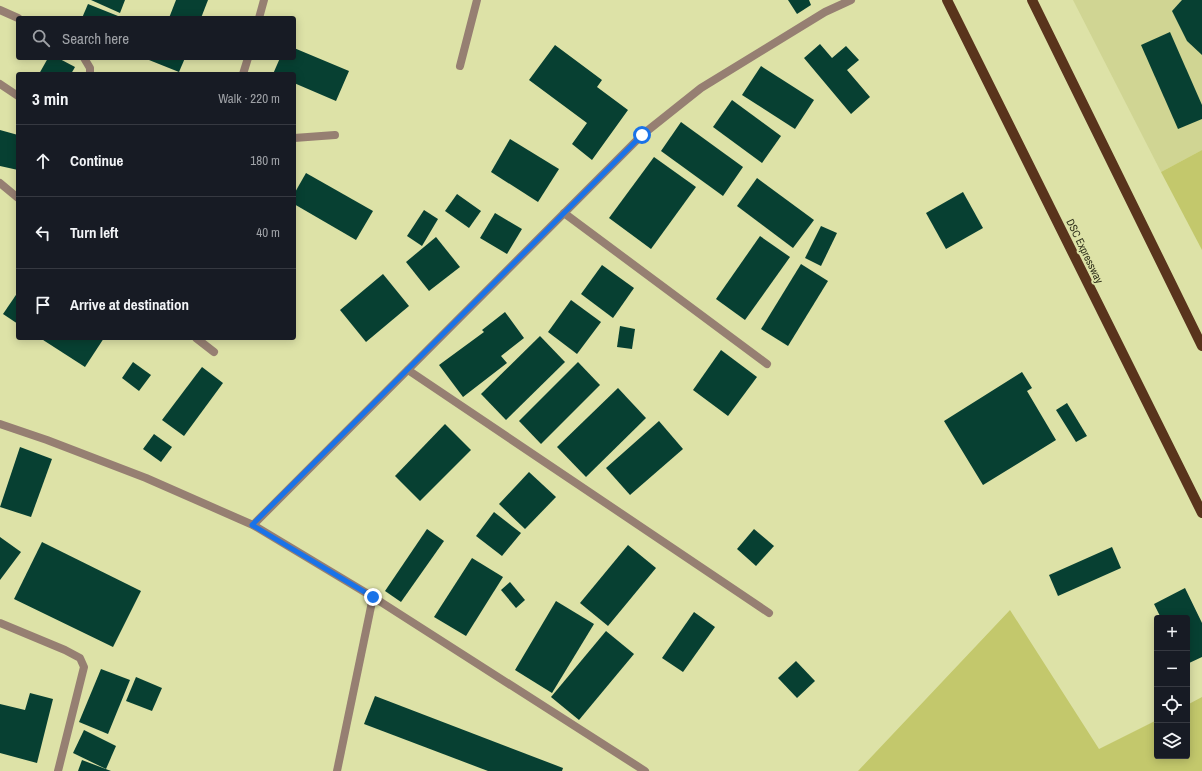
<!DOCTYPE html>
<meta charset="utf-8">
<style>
:root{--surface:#171b24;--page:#242831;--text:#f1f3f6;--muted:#9ea1a6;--line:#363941}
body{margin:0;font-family:"Archivo Narrow",sans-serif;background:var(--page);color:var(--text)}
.controls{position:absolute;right:12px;bottom:12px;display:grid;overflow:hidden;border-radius:4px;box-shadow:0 2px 10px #0003}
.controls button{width:36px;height:36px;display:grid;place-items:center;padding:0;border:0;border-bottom:1px solid var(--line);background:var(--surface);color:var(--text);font:20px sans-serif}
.stop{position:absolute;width:12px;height:12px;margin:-9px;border:3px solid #1a73e8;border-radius:50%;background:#fff}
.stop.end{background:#1a73e8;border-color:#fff;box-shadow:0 1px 4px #0008}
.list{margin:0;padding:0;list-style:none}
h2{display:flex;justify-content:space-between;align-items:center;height:52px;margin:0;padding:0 16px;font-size:17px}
h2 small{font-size:13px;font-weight:400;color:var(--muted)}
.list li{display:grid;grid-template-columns:26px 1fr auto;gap:12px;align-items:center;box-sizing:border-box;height:72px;padding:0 16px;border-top:1px solid var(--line)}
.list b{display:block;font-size:15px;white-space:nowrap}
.list em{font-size:13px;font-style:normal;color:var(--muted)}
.icon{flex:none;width:22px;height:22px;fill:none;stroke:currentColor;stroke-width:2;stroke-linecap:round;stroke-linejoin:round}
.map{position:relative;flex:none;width:1202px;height:771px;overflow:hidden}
.search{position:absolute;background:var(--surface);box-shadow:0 2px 10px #0003;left:16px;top:16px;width:280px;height:44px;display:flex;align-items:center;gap:10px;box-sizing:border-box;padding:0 14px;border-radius:4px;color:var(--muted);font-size:15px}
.panel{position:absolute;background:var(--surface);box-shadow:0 2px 10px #0003;left:16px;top:72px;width:280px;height:268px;border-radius:4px}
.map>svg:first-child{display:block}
</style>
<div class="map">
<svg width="1202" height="771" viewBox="0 0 1202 771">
<rect width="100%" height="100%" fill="#dde2a7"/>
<!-- built -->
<polygon fill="#d0d593" points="1073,0 1202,0 1202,150 1161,172"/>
<!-- green -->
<g fill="#c3c86c">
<polygon points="1202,150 1202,250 1161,172"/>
<polygon points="1010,610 1099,749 1157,720 1157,756 1187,756 1187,705 1202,697 1202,771 858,771"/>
</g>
<!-- building -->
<g fill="#074032">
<polygon points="91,0 125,0 120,13"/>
<polygon points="176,0 208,0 201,18 169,18"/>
<polygon points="788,0 809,0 811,5 797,14"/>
<polygon points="1182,0 1202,0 1202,55 1187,41 1172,11"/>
<polygon points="88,4 123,18 82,18"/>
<polygon points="1170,32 1202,105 1202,119 1178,129 1141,45"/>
<polygon points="820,44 832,58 846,46 859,60 847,70 870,97 851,114 804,58"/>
<polygon points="555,45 602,80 597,87 628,110 592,160 572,144 587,123 529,80"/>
<polygon points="294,48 349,71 336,101 294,83 294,74 273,74 280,58 294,58"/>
<polygon points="48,58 58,58 75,67 71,74 39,74"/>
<polygon points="144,58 185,58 179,72"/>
<polygon points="761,66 814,100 795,129 742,95"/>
<polygon points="732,100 781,136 762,163 713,127"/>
<polygon points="681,122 743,167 723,196 661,151"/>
<polygon points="0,130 18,135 17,145 18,146 18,170 0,166"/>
<polygon points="510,139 559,169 538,202 491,172"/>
<polygon points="654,157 696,187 651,249 609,218"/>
<polygon points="306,173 373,211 356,240 294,204 294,194"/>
<polygon points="757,178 814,220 793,248 737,206"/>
<polygon points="963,192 983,228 946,249 926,213"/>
<polygon points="457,194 481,211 469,228 445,211"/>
<polygon points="424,210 438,219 422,246 407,236"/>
<polygon points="495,213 522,229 507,254 480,238"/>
<polygon points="821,226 837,233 821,266 805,258"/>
<polygon points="760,236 790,257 745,320 716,299"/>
<polygon points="436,237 460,267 429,291 406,262"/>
<polygon points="801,264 828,281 788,346 761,329"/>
<polygon points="602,265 634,288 613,318 581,294"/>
<polygon points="383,274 409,306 366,342 340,310"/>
<polygon points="18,292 18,324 3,314"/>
<polygon points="571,300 601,322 577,354 548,332"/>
<polygon points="505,312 524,338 501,356 507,363 463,397 439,365 484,332 482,330"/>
<polygon points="620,326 635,329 632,349 617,347"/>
<polygon points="540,336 565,362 506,420 481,394"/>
<polygon points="40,338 104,338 85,367"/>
<polygon points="721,350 757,377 728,416 693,390"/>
<polygon points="133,362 151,375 139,391 122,378"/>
<polygon points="578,362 600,385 541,444 519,421"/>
<polygon points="202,367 223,383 184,436 162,420"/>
<polygon points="1022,372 1032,388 1027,391 1056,440 983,485 944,421"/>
<polygon points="618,388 646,418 586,477 557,447"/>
<polygon points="1067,403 1087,436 1076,442 1056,410"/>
<polygon points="659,421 683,449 630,495 606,468"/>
<polygon points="445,424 471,450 420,501 395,476"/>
<polygon points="154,434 172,447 161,462 143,449"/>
<polygon points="20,447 52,459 31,517 0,507"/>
<polygon points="529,472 556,497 525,529 499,504"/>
<polygon points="494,512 521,533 502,556 476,536"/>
<polygon points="427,529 444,541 401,602 385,591"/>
<polygon points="754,529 774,546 756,566 737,549"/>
<polygon points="0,537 21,552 0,580"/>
<polygon points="42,542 141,591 113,647 14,599"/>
<polygon points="628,545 656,568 608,626 580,603"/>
<polygon points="1112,547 1121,568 1058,596 1049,575"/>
<polygon points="472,558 503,577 466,636 434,617"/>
<polygon points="510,582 525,600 516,608 501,590"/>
<polygon points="1185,588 1202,623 1202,657 1187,664 1187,618 1161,618 1154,604"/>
<polygon points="556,601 594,624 552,693 515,670"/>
<polygon points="694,612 715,627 683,672 662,658"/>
<polygon points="606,631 634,654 579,720 551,697"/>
<polygon points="796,661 815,681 797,698 778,678"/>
<polygon points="101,669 130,680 108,734 79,722"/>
<polygon points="136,677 162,688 152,711 126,701"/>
<polygon points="30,693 53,699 37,763 0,753 0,704 25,710"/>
<polygon points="375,696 563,768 562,771 488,771 364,724"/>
<polygon points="84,730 116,746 106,769 73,753"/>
<polygon points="82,760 111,771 78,771"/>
</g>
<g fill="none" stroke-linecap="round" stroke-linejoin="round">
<!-- lane -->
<g stroke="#967f72" stroke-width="8">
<polyline points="0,10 18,18"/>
<polyline points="84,58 90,68 90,74"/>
<polyline points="0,84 18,96"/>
</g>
<!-- street -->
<g stroke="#967f72" stroke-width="8">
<polyline points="259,18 264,0"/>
<polyline points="460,66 477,0"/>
<polyline points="243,74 248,58"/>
<polyline points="294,138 335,135"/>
<polyline points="0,183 18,198"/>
<polyline points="564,213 767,364"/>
<polyline points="196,338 214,352"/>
<polyline points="408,370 769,613"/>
<polyline points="0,424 47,440 146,478 253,525 373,597 645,771"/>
<polyline points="253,525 642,135 701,88 825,12 851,0"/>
<polyline points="0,623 65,650 80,658 84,667 58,771"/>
<polyline points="337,771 373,597"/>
</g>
<!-- primary -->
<g stroke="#59341c" stroke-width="10">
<polyline points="947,0 1202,513"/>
<polyline points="1032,0 1202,346"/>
</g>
</g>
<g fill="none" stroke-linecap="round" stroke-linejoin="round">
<!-- route -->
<polyline stroke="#1a73e8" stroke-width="5" points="373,597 252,525 642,135"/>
</g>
<g text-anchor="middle" stroke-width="4" stroke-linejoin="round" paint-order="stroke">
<!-- street labels -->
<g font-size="11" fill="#32331c" stroke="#dde2a7">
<text transform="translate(1085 251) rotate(64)" y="4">DSC Expressway</text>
</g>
</g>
</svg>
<div class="controls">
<button>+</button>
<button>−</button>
<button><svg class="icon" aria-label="locate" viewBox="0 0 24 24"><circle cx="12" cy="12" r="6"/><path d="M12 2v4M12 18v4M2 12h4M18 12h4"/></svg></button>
<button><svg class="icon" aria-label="layers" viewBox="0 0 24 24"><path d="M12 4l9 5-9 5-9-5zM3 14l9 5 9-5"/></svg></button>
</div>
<div class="stop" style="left:642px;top:135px"></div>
<div class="stop end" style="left:373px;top:597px"></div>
<div class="search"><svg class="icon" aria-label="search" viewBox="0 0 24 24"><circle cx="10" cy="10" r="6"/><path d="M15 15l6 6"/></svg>Search here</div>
<section class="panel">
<h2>3 min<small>Walk · 220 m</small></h2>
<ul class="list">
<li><svg class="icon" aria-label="ahead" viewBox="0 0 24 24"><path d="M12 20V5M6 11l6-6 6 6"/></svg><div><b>Continue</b></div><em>180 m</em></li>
<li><svg class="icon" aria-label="left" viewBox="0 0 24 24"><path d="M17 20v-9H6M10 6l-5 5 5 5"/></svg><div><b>Turn left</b></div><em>40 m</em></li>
<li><svg class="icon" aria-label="arrive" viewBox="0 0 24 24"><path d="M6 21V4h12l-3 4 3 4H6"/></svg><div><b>Arrive at destination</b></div></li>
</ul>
</section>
</div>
